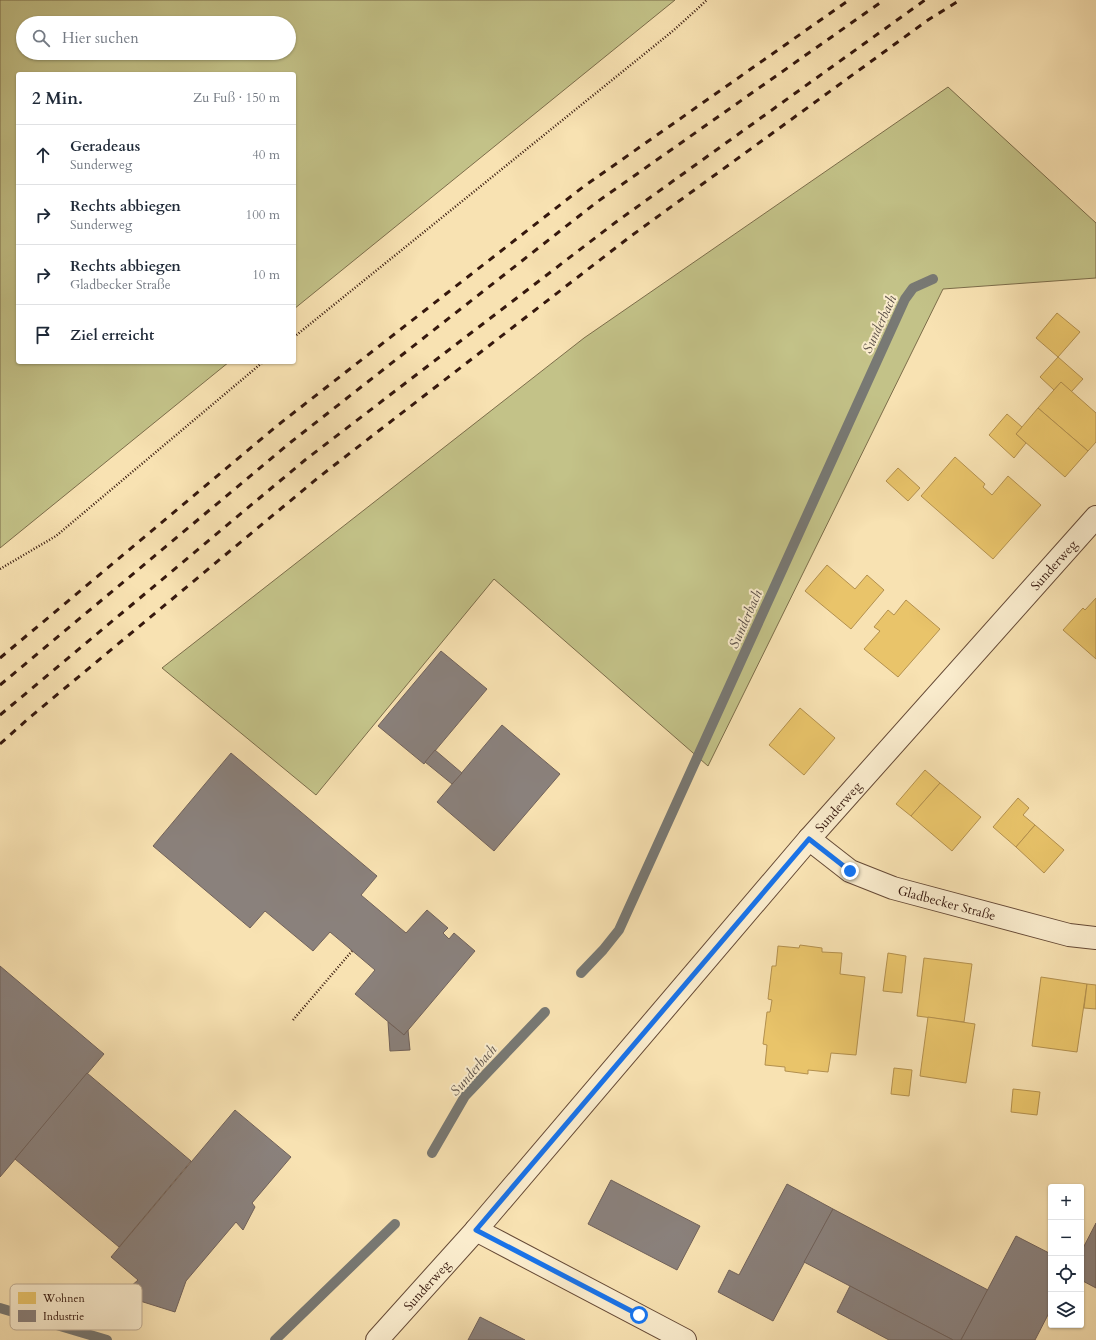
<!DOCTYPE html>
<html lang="de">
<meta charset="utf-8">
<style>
:root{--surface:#fff;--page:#f6f6f7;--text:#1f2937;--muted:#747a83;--line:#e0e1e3}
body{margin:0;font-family:Cardo,serif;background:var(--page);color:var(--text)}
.controls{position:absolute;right:12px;bottom:12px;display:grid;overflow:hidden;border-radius:4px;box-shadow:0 1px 3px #0004}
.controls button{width:36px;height:36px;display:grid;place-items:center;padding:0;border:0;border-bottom:1px solid var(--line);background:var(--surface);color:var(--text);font:20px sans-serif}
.stop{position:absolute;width:12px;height:12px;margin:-9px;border:3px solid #1a73e8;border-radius:50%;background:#fff}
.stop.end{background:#1a73e8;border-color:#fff;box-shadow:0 1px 4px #0008}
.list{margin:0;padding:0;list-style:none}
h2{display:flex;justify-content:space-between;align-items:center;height:52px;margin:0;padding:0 16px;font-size:17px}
h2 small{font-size:13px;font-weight:400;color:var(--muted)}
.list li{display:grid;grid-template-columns:26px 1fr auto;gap:12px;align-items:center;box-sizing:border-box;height:60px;padding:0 16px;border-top:1px solid var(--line)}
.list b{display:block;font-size:15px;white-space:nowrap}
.list p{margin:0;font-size:13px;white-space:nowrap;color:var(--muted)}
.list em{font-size:13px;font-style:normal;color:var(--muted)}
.icon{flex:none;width:22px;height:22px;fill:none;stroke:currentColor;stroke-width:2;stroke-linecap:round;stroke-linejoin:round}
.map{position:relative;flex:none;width:1096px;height:1340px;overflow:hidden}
.search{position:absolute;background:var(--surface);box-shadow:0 1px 3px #0004;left:16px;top:16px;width:280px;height:44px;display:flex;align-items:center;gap:10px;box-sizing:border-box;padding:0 14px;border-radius:22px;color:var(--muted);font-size:15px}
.panel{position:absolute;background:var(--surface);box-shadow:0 1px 3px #0004;left:16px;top:72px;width:280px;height:292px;border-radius:4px}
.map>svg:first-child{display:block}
</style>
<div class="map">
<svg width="1096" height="1340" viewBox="0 0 1096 1340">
<rect width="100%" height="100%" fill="#f8e2b2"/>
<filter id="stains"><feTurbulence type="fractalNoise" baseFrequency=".005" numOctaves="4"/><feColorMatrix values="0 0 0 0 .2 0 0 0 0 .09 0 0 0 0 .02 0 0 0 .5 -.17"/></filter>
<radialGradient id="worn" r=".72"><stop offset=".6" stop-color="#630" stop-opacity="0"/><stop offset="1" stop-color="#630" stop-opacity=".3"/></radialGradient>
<!-- green -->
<g fill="#c3c288" stroke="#7c6d4a" fill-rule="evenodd">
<path d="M0,0h675l-381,309v-235h-276v288h211l-229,186zM23,23h266v30h-266z"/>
<polygon points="948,87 1096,223 1096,278 943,289 708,766 494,579 316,795 162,668 584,338"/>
</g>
<!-- homes -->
<g fill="#e9c46a" stroke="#b3904e">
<polygon points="1057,313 1080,332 1058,357 1036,338"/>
<polygon points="1058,357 1083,379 1071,392 1061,382 1054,390 1040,377"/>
<polygon points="1061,382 1096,413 1096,442 1088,451 1038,408"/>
<polygon points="1038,408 1088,451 1065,477 1016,434"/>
<polygon points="1007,414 1022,427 1016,434 1026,443 1014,458 989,435"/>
<polygon points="955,457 985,484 983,487 992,495 1008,476 1041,505 993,559 921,496"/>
<polygon points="898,468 920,488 908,501 886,481"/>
<polygon points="827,565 855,589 867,575 884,590 851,629 805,591"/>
<polygon points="1096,598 1096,659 1063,630 1083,608 1085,610"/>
<polygon points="906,600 940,629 898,677 864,649 880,631 874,627 888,610 894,615"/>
<polygon points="800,708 835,738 804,775 769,745"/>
<polygon points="925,770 940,783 911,816 896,804"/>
<polygon points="940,783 981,817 952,851 911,816"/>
<polygon points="1018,798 1029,808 1023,815 1035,825 1016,847 993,827"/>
<polygon points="1035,825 1064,850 1044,873 1016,847"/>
<polygon points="800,945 822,948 822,952 842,953 840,974 865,977 856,1055 831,1053 828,1072 808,1070 808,1074 785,1071 785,1067 765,1065 767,1045 763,1044 767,1012 770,1012 772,1000 768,999 772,966 776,966 778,946 799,948"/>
<polygon points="888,953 906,956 902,993 883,991"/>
<polygon points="924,958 972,964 964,1022 917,1016"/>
<polygon points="1041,977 1087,984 1077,1052 1032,1046"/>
<polygon points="1087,984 1096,985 1096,1009 1084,1008"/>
<polygon points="928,1017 975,1024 966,1083 920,1076"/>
<polygon points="894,1068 912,1070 909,1096 891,1094"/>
<polygon points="1013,1089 1040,1092 1037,1115 1011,1112"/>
</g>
<!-- industry -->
<g fill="#8a817c" stroke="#71625b">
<polygon points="441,651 487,689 424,764 378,726"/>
<polygon points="502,725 560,774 494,851 437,802"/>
<polygon points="435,750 462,773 452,784 425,762"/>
<polygon points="231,753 377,876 361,895 406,933 427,910 448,928 443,933 449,939 454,933 475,951 404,1035 355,994 375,970 330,932 313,951 265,911 250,928 153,846"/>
<polygon points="0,966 104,1054 0,1177"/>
<polygon points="388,1022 404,1035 408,1030 410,1050 390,1051"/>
<polygon points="87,1073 191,1161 119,1247 15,1159"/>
<polygon points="235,1110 291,1157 252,1203 255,1207 243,1230 236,1222 186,1281 175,1312 121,1295 138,1280 111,1257"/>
<polygon points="611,1180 700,1226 677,1270 588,1224"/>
<polygon points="787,1184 833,1209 773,1321 718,1292 729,1270 739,1275"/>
<polygon points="833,1209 988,1290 961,1340 953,1340 804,1262"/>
<polygon points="1096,1223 1096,1288 1081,1280 1081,1252"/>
<polygon points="1016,1236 1051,1254 1051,1309 1035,1340 961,1340"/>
<polygon points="850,1286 953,1340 889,1340 837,1312"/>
<polygon points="480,1317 525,1340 468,1340"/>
</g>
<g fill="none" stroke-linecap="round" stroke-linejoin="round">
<!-- stream -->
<g stroke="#787974" stroke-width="10">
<polyline points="581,973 603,950 619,930 905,299 913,288 933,279"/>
<polyline points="432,1153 465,1096 545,1012"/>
<polyline points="0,1308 107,1340"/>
<polyline points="275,1340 395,1224"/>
</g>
<!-- street casing -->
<g stroke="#664a36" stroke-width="24">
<g id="street">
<path id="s1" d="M809,839l41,32 43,17 176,47 27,3"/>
<polyline points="476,1230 685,1340"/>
<path id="s2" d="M377,1340l99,-110 333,-391 287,-322"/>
</g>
</g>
<!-- path -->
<g stroke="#36180d" stroke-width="2.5" stroke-dasharray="1 2" stroke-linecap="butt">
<polyline points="294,337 674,30 707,0"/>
<polyline points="0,569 56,536 263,362"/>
<polyline points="293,1020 352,951"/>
</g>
<!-- street -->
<use href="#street" stroke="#faeccd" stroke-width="22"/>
<!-- rail -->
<g stroke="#36180d" stroke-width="3" stroke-dasharray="7 7" stroke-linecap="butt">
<polyline points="0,658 278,425 583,187 849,0"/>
<polyline points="0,685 291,442 597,202 884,0"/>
<polyline points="0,715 305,460 616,222 925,0"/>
<polyline points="0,744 29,718 319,477 631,236 928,20 960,0"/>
</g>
</g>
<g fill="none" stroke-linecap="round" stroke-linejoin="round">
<!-- route -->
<polyline stroke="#1a73e8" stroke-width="5" points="639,1315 476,1230 809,839 850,871"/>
</g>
<g text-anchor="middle" stroke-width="4" stroke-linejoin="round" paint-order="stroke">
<!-- street labels -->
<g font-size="13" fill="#36180d" stroke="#faeccd">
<text dy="5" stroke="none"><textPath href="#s2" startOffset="1029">Sunderweg</textPath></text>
<text dy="5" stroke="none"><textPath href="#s2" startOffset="705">Sunderweg</textPath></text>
<text dy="5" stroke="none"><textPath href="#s1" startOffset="154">Gladbecker Straße</textPath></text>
<text dy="5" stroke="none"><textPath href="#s2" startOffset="74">Sunderweg</textPath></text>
</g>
<!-- water labels -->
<g font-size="14" font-style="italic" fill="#5c5149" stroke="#faeccd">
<text transform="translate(879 324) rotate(-65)" y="5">Sunderbach</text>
<text transform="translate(745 619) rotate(-66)" y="5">Sunderbach</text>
<text transform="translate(473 1070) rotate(-49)" y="5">Sunderbach</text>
</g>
</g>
<!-- legend -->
<rect x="10" y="1284" width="132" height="46" rx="6" fill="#faeccd" stroke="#bfac93" stroke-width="1"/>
<rect x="18" y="1292" width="18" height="12" fill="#e9c46a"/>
<rect x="18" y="1310" width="18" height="12" fill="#8a817c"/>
<g font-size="11" fill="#36180d">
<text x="43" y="1302">Wohnen</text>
<text x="43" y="1320">Industrie</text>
</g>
<rect width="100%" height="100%" filter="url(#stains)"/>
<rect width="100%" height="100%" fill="url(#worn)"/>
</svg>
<div class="controls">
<button>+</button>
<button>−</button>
<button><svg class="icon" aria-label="locate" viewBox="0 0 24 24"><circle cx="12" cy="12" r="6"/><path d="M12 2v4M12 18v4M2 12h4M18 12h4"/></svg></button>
<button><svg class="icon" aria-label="layers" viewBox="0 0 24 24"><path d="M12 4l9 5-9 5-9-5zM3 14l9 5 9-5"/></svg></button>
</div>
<div class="stop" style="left:639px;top:1315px"></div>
<div class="stop end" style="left:850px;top:871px"></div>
<div class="search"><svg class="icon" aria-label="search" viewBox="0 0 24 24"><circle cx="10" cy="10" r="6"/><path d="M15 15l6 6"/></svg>Hier suchen</div>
<section class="panel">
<h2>2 Min.<small>Zu Fuß · 150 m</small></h2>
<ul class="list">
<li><svg class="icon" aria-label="ahead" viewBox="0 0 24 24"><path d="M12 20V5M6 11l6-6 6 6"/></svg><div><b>Geradeaus</b><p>Sunderweg</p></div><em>40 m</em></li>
<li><svg class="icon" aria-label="right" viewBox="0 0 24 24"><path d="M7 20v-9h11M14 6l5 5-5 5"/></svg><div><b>Rechts abbiegen</b><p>Sunderweg</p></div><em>100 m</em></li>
<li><svg class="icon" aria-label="right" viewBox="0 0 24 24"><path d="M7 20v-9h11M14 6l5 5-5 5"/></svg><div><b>Rechts abbiegen</b><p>Gladbecker Straße</p></div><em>10 m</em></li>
<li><svg class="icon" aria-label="arrive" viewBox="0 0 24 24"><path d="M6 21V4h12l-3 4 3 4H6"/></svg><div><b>Ziel erreicht</b></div></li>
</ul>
</section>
</div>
